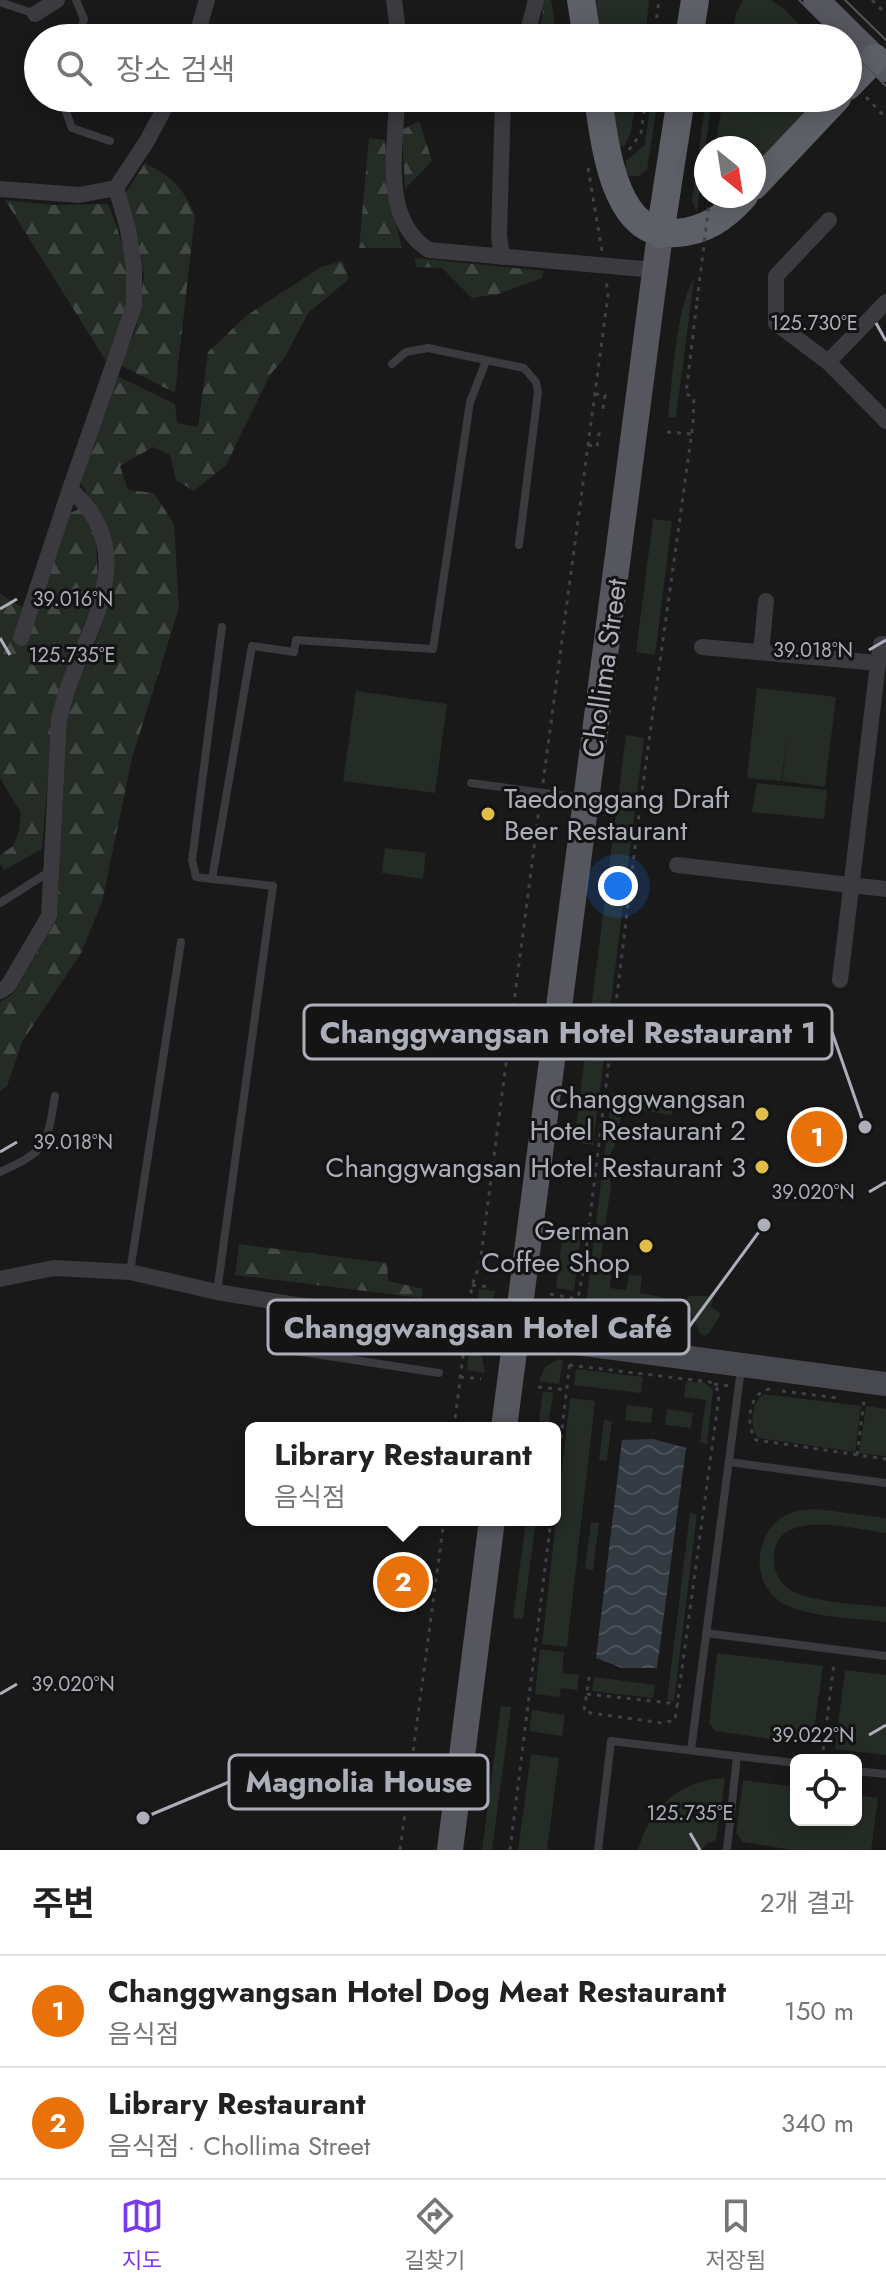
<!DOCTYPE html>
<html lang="ko">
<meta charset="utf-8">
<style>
:root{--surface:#fff;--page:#f2f2f2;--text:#222;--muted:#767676;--line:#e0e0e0;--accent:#7c3aed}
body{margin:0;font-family:Jost,"Noto Sans KR",sans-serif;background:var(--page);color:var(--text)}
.controls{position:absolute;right:24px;bottom:24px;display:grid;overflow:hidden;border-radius:12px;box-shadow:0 4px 20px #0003}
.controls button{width:72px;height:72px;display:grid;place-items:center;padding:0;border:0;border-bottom:2px solid var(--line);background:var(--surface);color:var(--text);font:40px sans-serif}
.compass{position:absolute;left:694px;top:136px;width:72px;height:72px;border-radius:50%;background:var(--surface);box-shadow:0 4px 20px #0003;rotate:150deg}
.you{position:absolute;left:618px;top:886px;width:28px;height:28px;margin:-20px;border:6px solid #fff;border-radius:50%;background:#1a73e8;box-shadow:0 0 0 12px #1a73e833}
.badge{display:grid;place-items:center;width:52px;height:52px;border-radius:50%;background:var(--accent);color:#fff;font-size:26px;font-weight:700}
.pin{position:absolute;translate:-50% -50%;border:4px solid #fff;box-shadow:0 2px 8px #0006}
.popup{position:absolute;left:245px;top:1422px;width:316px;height:104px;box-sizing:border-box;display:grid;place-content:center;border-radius:12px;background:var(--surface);filter:drop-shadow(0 2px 6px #0005);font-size:26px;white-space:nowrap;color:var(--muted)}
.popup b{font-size:30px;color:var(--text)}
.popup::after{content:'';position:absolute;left:50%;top:100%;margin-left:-16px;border:16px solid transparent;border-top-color:var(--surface)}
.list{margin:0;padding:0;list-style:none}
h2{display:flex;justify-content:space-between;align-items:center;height:104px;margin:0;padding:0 32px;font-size:34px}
h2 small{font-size:26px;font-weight:400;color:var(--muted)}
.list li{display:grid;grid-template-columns:52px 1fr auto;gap:24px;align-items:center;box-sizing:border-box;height:112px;padding:0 32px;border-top:2px solid var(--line)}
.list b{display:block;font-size:30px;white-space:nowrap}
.list p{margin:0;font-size:26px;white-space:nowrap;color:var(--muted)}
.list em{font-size:26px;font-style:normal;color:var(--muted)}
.icon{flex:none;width:44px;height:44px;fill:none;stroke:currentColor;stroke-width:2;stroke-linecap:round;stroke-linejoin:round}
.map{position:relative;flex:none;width:886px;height:1850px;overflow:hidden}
.search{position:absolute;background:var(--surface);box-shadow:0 4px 20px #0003;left:24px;right:24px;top:24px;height:88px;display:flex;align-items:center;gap:20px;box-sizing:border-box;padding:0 28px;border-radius:44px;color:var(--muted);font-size:30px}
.sheet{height:328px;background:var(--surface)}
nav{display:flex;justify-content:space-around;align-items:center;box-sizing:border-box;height:112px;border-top:2px solid var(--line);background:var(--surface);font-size:22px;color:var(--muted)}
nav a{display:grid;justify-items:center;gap:4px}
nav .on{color:var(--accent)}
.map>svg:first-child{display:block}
</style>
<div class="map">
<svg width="886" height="1850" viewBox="0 0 886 1850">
<defs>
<pattern id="forest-firs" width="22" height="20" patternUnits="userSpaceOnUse" patternTransform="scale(2)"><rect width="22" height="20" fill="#252c26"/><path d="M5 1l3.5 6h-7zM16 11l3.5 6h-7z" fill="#424843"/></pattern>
<pattern id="water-waves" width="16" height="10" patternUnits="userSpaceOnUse" patternTransform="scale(2)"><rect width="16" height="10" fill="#333a42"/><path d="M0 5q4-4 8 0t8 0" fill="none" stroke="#4e545b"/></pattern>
</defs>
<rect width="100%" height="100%" fill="#19191a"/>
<!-- green -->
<g fill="#252c26">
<polygon points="592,0 649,0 645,38 599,38"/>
<polygon points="743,0 771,0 785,10 812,38 732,38 736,13"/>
<polygon points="610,98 637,98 630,135 624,146 619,147"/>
<polygon points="651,98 658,98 647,170 639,176 629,176 625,169 626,161 645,145"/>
<polygon points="706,98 712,98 697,212 692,201"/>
<polygon points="723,98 819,98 754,165 754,148 715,148"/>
<path d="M694,279l-18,138h-8c4,-32 9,-115 26,-138z"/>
<polygon points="653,519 672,521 655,655 636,652"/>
<polygon points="757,688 836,697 825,787 782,781 788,733 781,781 747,778"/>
<polygon points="356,691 447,704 435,793 343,781"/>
<polygon points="626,735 644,738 593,1145 574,1142"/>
<polygon points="757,783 827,790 824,819 752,812"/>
<polygon points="385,848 426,853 423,879 382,873"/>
<polygon points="612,1093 674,1102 672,1115 622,1108 617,1141 606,1162 611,1185 599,1270 611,1272 610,1288 626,1290 629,1275 642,1276 640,1293 661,1297 678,1331 584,1320"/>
<polygon points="564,1225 582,1228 574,1291 556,1288"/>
<polygon points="479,1289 496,1291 489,1306 476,1313"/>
<polygon points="689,1296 714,1296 711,1307 721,1314 709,1333 704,1336 700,1333 685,1301"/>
<polygon points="553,1299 569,1302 566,1325 554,1314"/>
<polygon points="470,1345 482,1357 485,1373 467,1370"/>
<polygon points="559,1359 563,1360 559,1384 539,1381 546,1366"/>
<polygon points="576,1369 643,1377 641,1393 574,1385"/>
<polygon points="686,1381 705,1383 713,1390 707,1444 700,1443 706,1400 684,1397"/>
<polygon points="543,1391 553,1393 548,1428 538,1428"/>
<path d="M764,1394l97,12 -6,46 -97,-14c-9,-13 -7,-36 6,-44z"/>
<polygon points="570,1398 595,1401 567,1647 542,1644"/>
<polygon points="627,1405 653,1408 651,1423 625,1420"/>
<polygon points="866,1406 886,1409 886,1456 859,1453"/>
<polygon points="667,1409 693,1413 691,1428 665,1425"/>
<polygon points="604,1420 612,1421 607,1461 599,1460"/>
<path d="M816,1509l70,9v15c-32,-4 -117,-28 -112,30 1,12 9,24 20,29 24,11 65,12 92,15v15c-31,-4 -69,-4 -98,-16 -34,-15 -37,-60 -12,-84 11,-11 26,-12 40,-13z"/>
<polygon points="690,1513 697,1514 674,1701 667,1700"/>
<polygon points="526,1520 536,1520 523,1619 513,1618"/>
<polygon points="591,1522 599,1523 593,1570 585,1569"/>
<polygon points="540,1649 564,1652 562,1673 579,1675 577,1690 561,1688 559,1697 535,1694"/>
<polygon points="717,1653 823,1666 812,1745 715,1731 709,1723"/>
<polygon points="845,1670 886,1675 886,1755 835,1749"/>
<polygon points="594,1677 655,1685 653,1698 592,1691"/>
<polygon points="501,1706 511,1707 492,1850 482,1850"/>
<polygon points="532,1710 565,1715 562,1736 529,1731"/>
<polygon points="531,1754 559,1758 547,1850 518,1850"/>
<path d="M725,1778l-9,62 -10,4 -4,6h-64c12,-43 42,-70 87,-72z"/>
<polygon points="743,1780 796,1787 796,1820 856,1820 856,1795 878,1798 871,1850 793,1850 743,1842 736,1833"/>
</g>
<!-- forest -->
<g fill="url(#forest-firs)">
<polygon points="540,0 551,0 557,38 537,38 543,13"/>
<polygon points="419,121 432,161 405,189 402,130"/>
<polygon points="369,138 385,140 389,198 402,248 359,248"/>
<path d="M145,163c29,16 36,22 50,52l-20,178 -55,-28 16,-36 8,-54 -19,-81z"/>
<path d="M5,200l48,5 55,-1c13,32 25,69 19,104 -3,18 -14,37 -21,53z"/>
<polygon points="415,258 544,271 542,278 498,294 472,298 442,268 416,267"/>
<path d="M342,261l7,18 -41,34 -23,44 -15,18 -44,90 -32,26 -18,-11 -6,-25 -17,-8 -33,19 8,24 26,3 20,31 5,84 -47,150 -30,144 -21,51 -59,89 -15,44 -7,5v-89l13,-8 44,-75 10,-200 3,-16c22,-56 56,-113 34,-174 -6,-17 -17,-34 -25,-50l38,-103 58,28 2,19 21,4 10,-75 38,-36 75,-49z"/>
<polygon points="79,509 88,518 96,536 98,586 54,704 42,849 4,870 0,864 0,855 13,846 19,831 21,813 0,778 0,594 27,610 15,644 25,644 70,513"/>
<polygon points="239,1244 387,1263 388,1281 423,1289 421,1298 235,1275"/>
</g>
<!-- water -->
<polygon fill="url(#water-waves)" points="653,1439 686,1448 657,1668 622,1668 596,1658 622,1440"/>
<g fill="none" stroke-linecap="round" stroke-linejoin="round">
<!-- path -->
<g stroke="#404146" stroke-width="3" stroke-dasharray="4 6" stroke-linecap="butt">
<polyline points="872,0 886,14"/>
<polyline points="654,38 659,0"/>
<polyline points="866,97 886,118"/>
<polyline points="629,150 641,133 646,98"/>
<polyline points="588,168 602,251"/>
<polyline points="595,394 605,395 602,415"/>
<polyline points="667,432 692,434"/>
<polyline points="588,445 597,447 600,427"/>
<polyline points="543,783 608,295 606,279"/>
<polyline points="472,1285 492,1287"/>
<polyline points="550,1294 577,1299"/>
<polyline points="468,1313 472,1285 480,1264 540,802"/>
<polyline points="573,1325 584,1267 640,806 693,424 694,397 686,394 697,301"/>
<polyline points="569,1365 710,1382 717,1389 719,1396 675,1720 662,1723 584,1712 589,1677"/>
<polyline points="460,1377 481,1379"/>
<polyline points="714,1384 730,1386"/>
<polyline points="538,1387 567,1390"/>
<path d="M770,1389c-22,3 -25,36 -14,51l130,19"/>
<polyline points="782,1391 838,1398"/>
<polyline points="454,1428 465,1340"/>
<polyline points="857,1455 864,1401"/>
<polyline points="555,1488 570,1361"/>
<polyline points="587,1694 679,1704"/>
<polyline points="822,1760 834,1662"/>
<polyline points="400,1850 444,1520"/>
<polyline points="510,1850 551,1520"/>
</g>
<!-- service -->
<g stroke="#3a3a3f" stroke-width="8">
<polyline points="76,0 84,19 79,38"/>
<polyline points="0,2 35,14"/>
<polyline points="61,98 72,128 110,141"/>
<polyline points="392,364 406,352 428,348 524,368 536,382 538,392 519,545"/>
<polyline points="471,783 581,798"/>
<polyline points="212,879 252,646 294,652 296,640 433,649 470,402 486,361"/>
<polyline points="0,903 49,872"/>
<path d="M0,1172c47,-21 47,-27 55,-76"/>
<polyline points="130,1272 181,942"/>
<polyline points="217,1292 273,886 196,877 192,860 222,627"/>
<polyline points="296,1305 289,1350 439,1373"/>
<polyline points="729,1462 886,1483"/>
<polyline points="706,1633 886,1656"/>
<polyline points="691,1750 741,1369"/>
<polyline points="856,1771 886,1774"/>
<polyline points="598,1850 611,1741 796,1763"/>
<polyline points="727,1850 737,1756"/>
</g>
<!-- minor -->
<g stroke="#3a3a3f" stroke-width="16">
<polyline points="394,0 399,38"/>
<polyline points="35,14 57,0"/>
<polyline points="196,38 207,0"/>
<polyline points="526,38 536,0"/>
<path d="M397,98c-1,49 -17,122 32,152l226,20"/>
<polyline points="0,189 79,195 116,188 147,141 170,98"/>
<polyline points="829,220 776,276 776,323 828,362 886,421"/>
<polyline points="502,257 499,236 503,98"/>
<polyline points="828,362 886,302"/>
<polyline points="21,638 70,489 134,306 134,268 128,229 116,188"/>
<polyline points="702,647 878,663"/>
<polyline points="761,652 766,601"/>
<polyline points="677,865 886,889"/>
<polyline points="840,980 878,663 881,644 886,644"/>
<path d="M0,991l8,-5 41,-70 10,-196c15,-79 92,-160 11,-231"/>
<polyline points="0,1279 54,1268 130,1272 217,1292 296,1305 516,1335"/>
</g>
<!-- secondary -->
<polyline stroke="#48494f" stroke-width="24" points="516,1335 886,1384"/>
<!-- primary -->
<g stroke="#56575e" stroke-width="26">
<polyline points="816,0 886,69"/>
<polyline points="504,1428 660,234"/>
<polyline points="450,1850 492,1520"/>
</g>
<!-- trunk -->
<g stroke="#5e6067" stroke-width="28">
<polyline points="581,0 587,38"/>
<polyline points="689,38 695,0"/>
<polyline points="848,86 875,58"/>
<path d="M598,98c7,45 15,140 78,135 29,-2 48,-15 68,-37"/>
<polyline points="754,186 837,98"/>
<polyline points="660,234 681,98"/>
</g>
<!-- tram -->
<g stroke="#53545a" stroke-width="2">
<polyline points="799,0 838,38"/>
<polyline points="845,0 886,40"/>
<polyline points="848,48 886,86"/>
</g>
<!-- path-bridge -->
<polyline stroke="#404146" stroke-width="3" stroke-dasharray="4 6" stroke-linecap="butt" points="697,301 710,196"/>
</g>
<!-- ticks -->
<path fill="none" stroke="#acafb9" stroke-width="3" d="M876,323l10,18M0,609l17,-10M0,638l10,17M869,650l17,-10M0,1152l17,-10M869,1192l17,-10M0,1694l17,-10M869,1735l17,-10M690,1833l10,17"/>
<!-- markers -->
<g fill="#e1bd49" stroke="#141415" stroke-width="3">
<circle cx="488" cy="814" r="8"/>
<circle cx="762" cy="1114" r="8"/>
<circle cx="762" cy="1167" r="8"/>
<circle cx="646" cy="1246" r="8"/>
</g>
<g text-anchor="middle" stroke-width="6" stroke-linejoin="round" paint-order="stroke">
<!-- street labels -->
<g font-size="28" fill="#acafb9" stroke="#141415">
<text transform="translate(604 668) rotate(-82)" y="10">Chollima Street</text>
</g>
<!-- poi labels -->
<g font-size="28" fill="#acafb9" stroke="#141415" text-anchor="end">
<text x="504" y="808" text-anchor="start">Taedonggang Draft<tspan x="504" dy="32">Beer Restaurant</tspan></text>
<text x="746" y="1108">Changgwangsan<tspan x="746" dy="32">Hotel Restaurant 2</tspan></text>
<text x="746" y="1177">Changgwangsan Hotel Restaurant 3</text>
<text x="630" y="1240">German<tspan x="630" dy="32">Coffee Shop</tspan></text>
</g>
</g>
<g font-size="20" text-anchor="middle" fill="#acafb9" stroke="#141415" stroke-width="6" stroke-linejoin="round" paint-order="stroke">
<text x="814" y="330">125.730°E</text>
<text x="73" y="606">39.016°N</text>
<text x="813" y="657">39.018°N</text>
<text x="72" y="662">125.735°E</text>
<text x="73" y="1149">39.018°N</text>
<text x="813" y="1199">39.020°N</text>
<text x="73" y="1691">39.020°N</text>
<text x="813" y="1742">39.022°N</text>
<text x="690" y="1820">125.735°E</text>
</g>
<!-- callouts -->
<path fill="none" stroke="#acafb9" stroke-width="3" d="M865 1127L832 1032M764 1225L689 1327M143 1818L229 1782"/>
<g fill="#acafb9" stroke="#141415" stroke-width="3">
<circle cx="865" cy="1127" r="8"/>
<circle cx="764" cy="1225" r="8"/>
<circle cx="143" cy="1818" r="8"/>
</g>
<g fill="#141415" stroke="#acafb9" stroke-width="3">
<rect x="304" y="1005" width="528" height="54" rx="8"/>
<rect x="268" y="1300" width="421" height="54" rx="8"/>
<rect x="229" y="1755" width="259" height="54" rx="8"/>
</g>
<g font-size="30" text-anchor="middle" font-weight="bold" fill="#acafb9">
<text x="568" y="1043">Changgwangsan Hotel Restaurant 1</text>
<text x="478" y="1338">Changgwangsan Hotel Café</text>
<text x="359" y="1792">Magnolia House</text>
</g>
</svg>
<div class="controls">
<button><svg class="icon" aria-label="locate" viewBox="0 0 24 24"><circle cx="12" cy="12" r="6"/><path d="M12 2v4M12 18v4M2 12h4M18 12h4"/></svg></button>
</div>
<svg class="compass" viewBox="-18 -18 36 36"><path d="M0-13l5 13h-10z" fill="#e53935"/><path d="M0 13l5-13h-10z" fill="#767676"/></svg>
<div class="you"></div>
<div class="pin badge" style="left:817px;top:1137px;background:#e8710a">1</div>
<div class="pin badge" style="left:403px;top:1582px;background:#e8710a">2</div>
<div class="popup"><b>Library Restaurant</b>음식점</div>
<div class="search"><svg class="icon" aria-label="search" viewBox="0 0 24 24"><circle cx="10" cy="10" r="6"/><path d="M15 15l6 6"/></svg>장소 검색</div>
</div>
<section class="sheet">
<h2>주변<small>2개 결과</small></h2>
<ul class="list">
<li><span class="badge" style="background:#e8710a">1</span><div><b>Changgwangsan Hotel Dog Meat Restaurant</b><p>음식점</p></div><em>150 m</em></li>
<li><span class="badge" style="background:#e8710a">2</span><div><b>Library Restaurant</b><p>음식점 · Chollima Street</p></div><em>340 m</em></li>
</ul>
</section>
<nav>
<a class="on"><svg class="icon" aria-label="map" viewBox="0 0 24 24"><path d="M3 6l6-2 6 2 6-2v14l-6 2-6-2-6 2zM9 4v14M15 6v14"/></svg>지도</a>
<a><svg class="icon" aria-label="directions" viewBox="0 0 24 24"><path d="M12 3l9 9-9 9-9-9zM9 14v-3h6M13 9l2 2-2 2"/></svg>길찾기</a>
<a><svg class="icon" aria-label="saved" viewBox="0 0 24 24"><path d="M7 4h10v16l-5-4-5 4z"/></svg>저장됨</a>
</nav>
